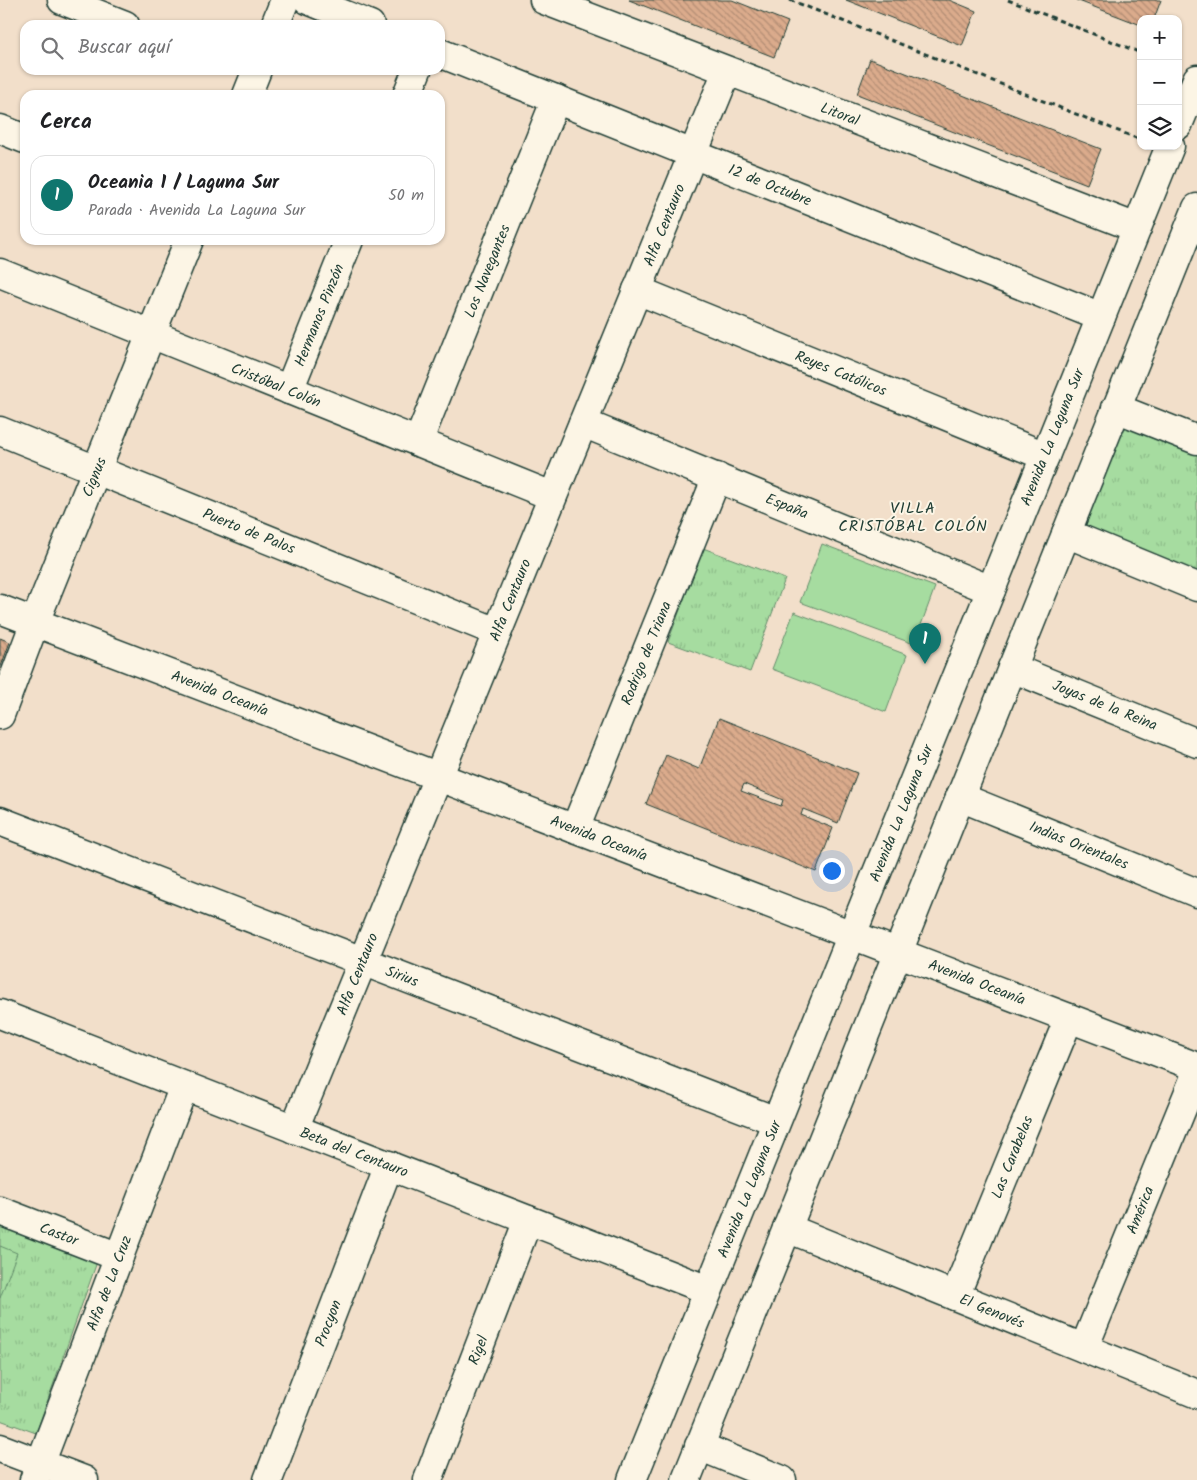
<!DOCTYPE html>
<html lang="es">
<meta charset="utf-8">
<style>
:root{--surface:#fff;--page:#f2f2f2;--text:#202124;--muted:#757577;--line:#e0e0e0;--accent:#0f766e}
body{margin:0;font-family:Kalam,sans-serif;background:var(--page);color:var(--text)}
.controls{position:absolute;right:15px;top:15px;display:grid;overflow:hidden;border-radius:10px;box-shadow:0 1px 4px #0004}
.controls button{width:45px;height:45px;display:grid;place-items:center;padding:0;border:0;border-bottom:1px solid var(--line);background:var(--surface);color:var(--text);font:25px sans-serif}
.you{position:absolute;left:831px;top:870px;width:18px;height:18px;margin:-12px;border:4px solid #fff;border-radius:50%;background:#1a73e8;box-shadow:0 0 0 8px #1a73e833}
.badge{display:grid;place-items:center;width:32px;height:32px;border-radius:50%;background:var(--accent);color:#fff;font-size:16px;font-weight:700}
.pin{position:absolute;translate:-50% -41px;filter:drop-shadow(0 1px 2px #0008)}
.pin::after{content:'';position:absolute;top:26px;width:18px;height:15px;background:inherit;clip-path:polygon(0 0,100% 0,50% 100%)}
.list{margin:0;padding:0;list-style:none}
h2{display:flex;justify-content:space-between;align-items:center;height:65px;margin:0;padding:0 20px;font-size:21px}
h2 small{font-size:16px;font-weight:400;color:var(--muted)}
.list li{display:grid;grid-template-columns:32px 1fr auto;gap:15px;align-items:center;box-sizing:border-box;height:80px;margin:0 10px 10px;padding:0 10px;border:1px solid var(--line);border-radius:15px}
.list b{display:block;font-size:19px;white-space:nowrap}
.list p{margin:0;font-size:16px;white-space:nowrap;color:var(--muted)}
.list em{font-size:16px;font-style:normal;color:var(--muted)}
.icon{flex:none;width:28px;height:28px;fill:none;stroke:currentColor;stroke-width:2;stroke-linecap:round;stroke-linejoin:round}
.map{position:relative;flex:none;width:1197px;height:1480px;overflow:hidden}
.search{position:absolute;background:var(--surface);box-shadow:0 1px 4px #0004;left:20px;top:20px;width:425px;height:55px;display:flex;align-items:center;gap:12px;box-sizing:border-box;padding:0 18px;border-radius:15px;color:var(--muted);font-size:19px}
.panel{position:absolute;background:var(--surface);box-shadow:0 1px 4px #0004;left:20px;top:90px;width:425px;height:155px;border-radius:15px}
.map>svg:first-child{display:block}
</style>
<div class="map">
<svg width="1197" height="1480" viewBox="0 0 1197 1480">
<defs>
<pattern id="grass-tufts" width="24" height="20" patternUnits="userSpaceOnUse" patternTransform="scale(1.25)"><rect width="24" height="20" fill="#a6dca0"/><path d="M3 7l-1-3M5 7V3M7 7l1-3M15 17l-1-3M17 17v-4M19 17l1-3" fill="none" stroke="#8ebe8a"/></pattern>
<pattern id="building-back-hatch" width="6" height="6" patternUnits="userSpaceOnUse" patternTransform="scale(1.25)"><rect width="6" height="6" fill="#dbab8c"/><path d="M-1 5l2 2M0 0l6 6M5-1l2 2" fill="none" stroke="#b18c73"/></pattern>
</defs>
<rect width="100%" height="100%" fill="#f2dfca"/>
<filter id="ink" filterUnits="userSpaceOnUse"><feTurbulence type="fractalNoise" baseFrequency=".02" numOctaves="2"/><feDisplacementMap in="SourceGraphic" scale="10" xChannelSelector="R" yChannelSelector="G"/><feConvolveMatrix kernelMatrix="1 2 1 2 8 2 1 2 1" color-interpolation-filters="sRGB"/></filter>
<g filter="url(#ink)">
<!-- grass -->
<g fill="url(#grass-tufts)" stroke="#628c6a">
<polygon points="1125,421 1197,449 1197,572 1084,529"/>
<polygon points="703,548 785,579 750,672 668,642"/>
<polygon points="0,1225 97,1262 36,1433 0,1420"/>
</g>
<!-- garden -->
<g fill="#a6dca0" stroke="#628c6a">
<polygon points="822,544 935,587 914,644 800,602"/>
<polygon points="794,612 907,655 886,712 772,669"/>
<polygon points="0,1246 17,1253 0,1298"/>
</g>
<!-- building -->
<g fill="url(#building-back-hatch)" stroke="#1f3d34" fill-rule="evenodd">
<polygon points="629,0 732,0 788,22 774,57"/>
<polygon points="846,0 949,0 976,11 962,46"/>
<polygon points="1076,0 1161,0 1154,19 1141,19 1141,25"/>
<polygon points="870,59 1101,149 1087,184 857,94"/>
<polygon points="0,638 10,642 0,669"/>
<path d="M719,718l138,55 -19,50 -35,-14 -2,6 32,13 -17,44 -170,-68 20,-49 33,14zM744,784l39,16 -2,6 -40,-15z"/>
</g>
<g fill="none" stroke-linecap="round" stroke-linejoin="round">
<!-- minor casing -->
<g stroke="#1f3d34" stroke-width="31">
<g id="minor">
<polyline points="62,0 125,25"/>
<polyline points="308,0 370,25"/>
<polyline points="544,0 1137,228"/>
<polyline points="275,25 285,0"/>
<polyline points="440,53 1101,317"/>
<polyline points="247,95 257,70"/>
<polyline points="407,95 417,70"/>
<polyline points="0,129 25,139"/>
<polyline points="0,273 552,496"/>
<polyline points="637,290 1045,456"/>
<polyline points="289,390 349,240"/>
<polyline points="1116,408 1197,440"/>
<polyline points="583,423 991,590"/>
<polyline points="0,431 497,632"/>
<polyline points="418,442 556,99"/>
<polyline points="1066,533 1197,587"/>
<polyline points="1012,668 1197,743"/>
<polyline points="0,715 35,622 189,240"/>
<polyline points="960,797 1197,893"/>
<polyline points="0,821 776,1121"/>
<polyline points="575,829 717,477"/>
<polyline points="0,1014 708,1290"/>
<polyline points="294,1129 727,71"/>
<polyline points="0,1211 119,1257"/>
<polyline points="787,1228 1197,1394"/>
<polyline points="955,1296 1069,1018"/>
<polyline points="1084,1348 1197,1072"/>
<polyline points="699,1446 782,1480"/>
<polyline points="0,1448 84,1480"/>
<polyline points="34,1480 184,1086"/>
<polyline points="268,1480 389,1165"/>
<polyline points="428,1480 528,1220"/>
</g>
</g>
<!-- tertiary casing -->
<g stroke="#1f3d34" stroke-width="31">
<g id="tertiary">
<polyline points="1178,125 1197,79"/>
<polyline points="0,609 1197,1067"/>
<polyline points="632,1480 1170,146"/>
<polyline points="686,1480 1197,208"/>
</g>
</g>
<!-- path -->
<g stroke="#1f3d34" stroke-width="3" stroke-dasharray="5 4" stroke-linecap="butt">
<polyline points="790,0 1141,140"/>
<polyline points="1008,0 1141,53"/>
</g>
<!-- minor -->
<use href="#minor" stroke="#fcf5e5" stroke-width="28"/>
<!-- tertiary -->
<use href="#tertiary" stroke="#fcf5e5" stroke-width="28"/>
</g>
</g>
<g text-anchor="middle" stroke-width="4" stroke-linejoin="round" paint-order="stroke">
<!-- street labels -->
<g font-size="15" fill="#1f3d34" stroke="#fcf5e5">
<text transform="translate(840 114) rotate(21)" y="5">Litoral</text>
<text transform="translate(770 185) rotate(22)" y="5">12 de Octubre</text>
<text transform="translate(664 225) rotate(-68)" y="5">Alfa Centauro</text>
<text transform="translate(487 271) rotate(-68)" y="5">Los Navegantes</text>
<text transform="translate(319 315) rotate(-68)" y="5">Hermanos Pinzón</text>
<text transform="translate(841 373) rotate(22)" y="5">Reyes Católicos</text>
<text transform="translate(276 385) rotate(22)" y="5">Cristóbal Colón</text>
<text transform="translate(1052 437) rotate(-68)" y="5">Avenida La Laguna Sur</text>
<text transform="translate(94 477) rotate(-68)" y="5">Cignus</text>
<text transform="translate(787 506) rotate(22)" y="5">España</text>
<text transform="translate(249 531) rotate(22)" y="5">Puerto de Palos</text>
<text transform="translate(510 600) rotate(-68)" y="5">Alfa Centauro</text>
<text transform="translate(646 653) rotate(-68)" y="5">Rodrigo de Triana</text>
<text transform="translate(220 693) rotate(21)" y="5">Avenida Oceanía</text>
<text transform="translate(1105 705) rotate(22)" y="5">Joyas de la Reina</text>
<text transform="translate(901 813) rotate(-68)" y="5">Avenida La Laguna Sur</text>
<text transform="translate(599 838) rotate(21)" y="5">Avenida Oceanía</text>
<text transform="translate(1079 845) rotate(22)" y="5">Indias Orientales</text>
<text transform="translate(357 974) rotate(-68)" y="5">Alfa Centauro</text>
<text transform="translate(402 976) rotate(21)" y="5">Sirius</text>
<text transform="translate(977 982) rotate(21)" y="5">Avenida Oceanía</text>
<text transform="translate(354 1152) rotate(21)" y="5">Beta del Centauro</text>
<text transform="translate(1012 1157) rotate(-68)" y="5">Las Carabelas</text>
<text transform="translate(749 1189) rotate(-68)" y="5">Avenida La Laguna Sur</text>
<text transform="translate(1140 1210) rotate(-68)" y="5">América</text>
<text transform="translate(59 1234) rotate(21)" y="5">Castor</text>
<text transform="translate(109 1283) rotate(-69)" y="5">Alfa de La Cruz</text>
<text transform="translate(992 1311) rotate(22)" y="5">El Genovés</text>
<text transform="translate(328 1323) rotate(-69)" y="5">Procyon</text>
<text transform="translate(478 1350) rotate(-69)" y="5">Rigel</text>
</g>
<!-- neighbourhood labels -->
<g font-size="16" letter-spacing="1" fill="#1f3d34" stroke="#fcf5e5">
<text x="913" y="513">VILLA<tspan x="913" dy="18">CRISTÓBAL COLÓN</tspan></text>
</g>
</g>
</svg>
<div class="controls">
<button>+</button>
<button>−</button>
<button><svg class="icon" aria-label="layers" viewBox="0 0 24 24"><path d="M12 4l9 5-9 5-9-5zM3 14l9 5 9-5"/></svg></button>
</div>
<div class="you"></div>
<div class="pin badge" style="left:925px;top:664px">1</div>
<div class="search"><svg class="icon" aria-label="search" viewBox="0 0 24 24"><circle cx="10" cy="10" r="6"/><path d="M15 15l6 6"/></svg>Buscar aquí</div>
<section class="panel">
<h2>Cerca<small></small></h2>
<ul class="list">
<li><span class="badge">1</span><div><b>Oceania 1 / Laguna Sur</b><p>Parada · Avenida La Laguna Sur</p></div><em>50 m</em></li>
</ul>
</section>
</div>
